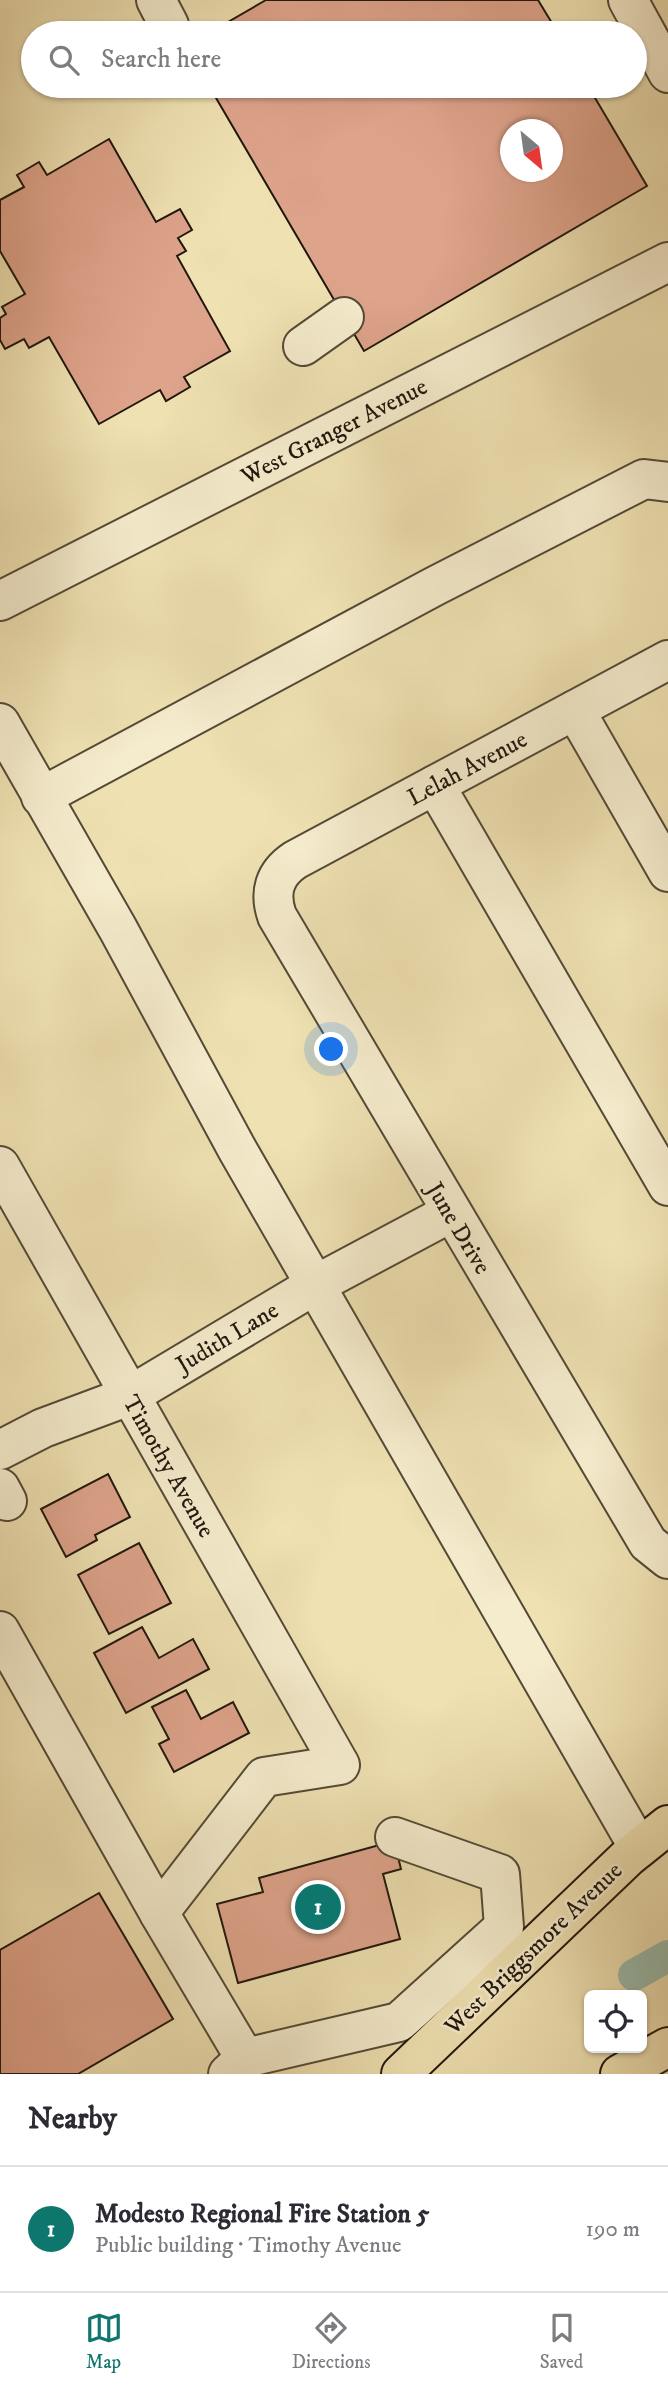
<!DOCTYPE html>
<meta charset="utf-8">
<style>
:root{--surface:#fff;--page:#f2f2f3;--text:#2b2b33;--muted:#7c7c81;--line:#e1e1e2;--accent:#0f766e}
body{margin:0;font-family:"IM FELL DW Pica",serif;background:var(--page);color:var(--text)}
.controls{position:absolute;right:21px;bottom:21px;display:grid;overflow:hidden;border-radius:10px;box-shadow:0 2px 5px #0004}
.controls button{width:63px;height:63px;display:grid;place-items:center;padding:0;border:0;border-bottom:2px solid var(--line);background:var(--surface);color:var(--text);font:35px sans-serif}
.compass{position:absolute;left:500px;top:119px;width:63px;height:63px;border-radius:50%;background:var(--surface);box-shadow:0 2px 5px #0004;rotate:151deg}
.you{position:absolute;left:332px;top:1050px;width:24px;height:24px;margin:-18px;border:5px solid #fff;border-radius:50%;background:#1a73e8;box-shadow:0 0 0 10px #1a73e833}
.badge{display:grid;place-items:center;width:46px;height:46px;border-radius:50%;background:var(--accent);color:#fff;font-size:23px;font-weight:700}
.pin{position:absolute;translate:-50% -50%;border:4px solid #fff;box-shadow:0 2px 7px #0006}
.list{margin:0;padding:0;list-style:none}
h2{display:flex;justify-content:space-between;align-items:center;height:91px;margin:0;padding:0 28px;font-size:30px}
h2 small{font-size:23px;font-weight:400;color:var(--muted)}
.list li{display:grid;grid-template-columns:46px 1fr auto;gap:21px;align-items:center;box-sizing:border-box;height:126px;padding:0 28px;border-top:2px solid var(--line)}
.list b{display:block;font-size:26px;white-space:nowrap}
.list p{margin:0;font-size:23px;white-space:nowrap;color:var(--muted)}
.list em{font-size:23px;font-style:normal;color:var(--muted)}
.icon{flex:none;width:38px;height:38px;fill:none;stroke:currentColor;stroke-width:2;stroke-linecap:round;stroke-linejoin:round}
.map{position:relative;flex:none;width:668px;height:2074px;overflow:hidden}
.search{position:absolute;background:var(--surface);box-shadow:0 2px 5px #0004;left:21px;right:21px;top:21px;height:77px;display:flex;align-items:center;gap:18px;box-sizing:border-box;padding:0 24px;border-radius:38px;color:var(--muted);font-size:26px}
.sheet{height:217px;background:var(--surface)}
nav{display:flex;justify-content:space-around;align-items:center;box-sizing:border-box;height:98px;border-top:2px solid var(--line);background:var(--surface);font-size:19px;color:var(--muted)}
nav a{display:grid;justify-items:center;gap:4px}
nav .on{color:var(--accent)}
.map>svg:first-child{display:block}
</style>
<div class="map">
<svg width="668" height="2074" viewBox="0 0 668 2074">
<rect width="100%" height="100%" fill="#efe1b2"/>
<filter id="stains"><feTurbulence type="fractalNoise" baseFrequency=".00286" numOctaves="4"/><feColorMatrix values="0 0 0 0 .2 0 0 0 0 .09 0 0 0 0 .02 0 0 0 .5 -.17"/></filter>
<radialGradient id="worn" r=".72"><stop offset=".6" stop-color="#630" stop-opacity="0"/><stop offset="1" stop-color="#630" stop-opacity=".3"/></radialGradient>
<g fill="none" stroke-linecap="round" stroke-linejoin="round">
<!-- canal -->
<polyline stroke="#9abdae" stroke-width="32" points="634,1975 668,1956"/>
</g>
<!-- building -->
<g fill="#dea38b" stroke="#1f170d" stroke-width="2" fill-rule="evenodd">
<polygon points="266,0 538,0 558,33 209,33"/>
<path d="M209,86h379l59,100 -283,165zM510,130h42v42h-42z"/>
<polygon points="109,139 156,222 180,209 192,230 178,238 186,251 177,256 230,351 184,377 190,387 166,401 160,390 99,424 49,337 29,348 24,339 5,349 0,340 0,318 6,314 2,307 25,294 0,251 0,200 24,187 17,175 39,162 47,175"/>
<polygon points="108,1474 130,1517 95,1535 97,1540 66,1557 41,1509"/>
<polygon points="139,1543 171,1603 109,1634 78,1575"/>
<polygon points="142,1627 159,1658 193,1639 209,1669 126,1713 94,1653"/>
<polygon points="186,1690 201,1719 233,1702 249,1733 174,1772 159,1744 169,1739 152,1707"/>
<polygon points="394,1841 401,1869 383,1874 400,1939 238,1983 217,1904 263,1892 259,1878"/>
<polygon points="99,1893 173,2019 78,2074 0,2074 0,1950"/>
</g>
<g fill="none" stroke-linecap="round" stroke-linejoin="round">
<!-- minor casing -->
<g stroke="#534a36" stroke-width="42">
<g id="minor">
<polyline points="156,0 169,25"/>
<polyline points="628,0 668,73"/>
<polyline points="303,346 344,317"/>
<polyline points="0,601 668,262"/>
<path d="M668,660l-373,200c-21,14 -26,33 -18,56l371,627 20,16"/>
<polyline points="575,710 668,872"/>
<polyline points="0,723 118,929 237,1149 639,1848"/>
<polyline points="435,785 668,1186"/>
<polyline points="41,797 435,586 644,479 668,482"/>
<polyline points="0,1166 340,1765 264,1777 159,1913 245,2058"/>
<polyline points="0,1450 43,1428 129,1396 315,1285 450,1213"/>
<polyline points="0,1488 7,1501"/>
<polyline points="0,1631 159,1913"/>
<polyline points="228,2074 245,2058 399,2022 504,1927 500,1874 395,1837"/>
</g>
</g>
<!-- major casing -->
<g stroke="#1f170d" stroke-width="42">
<g id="major">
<polyline points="401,2074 628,1857 668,1825"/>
<polyline points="620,2074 668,2047"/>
</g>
</g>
<!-- minor -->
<use href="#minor" stroke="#f5eccd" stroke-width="38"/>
<!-- major -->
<use href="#major" stroke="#efe1b2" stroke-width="38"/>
</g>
<g text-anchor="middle" stroke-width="5" stroke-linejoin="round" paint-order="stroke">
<!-- street labels -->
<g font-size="24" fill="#1f170d" stroke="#f5eccd">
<text transform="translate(334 431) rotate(-27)" y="8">West Granger Avenue</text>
<text transform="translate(467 768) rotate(-28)" y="8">Lelah Avenue</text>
<text transform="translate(459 1228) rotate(59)" y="8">June Drive</text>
<text transform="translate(227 1337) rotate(-31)" y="8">Judith Lane</text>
<text transform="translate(169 1466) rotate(60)" y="8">Timothy Avenue</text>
<text transform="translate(533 1948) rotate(-44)" y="8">West Briggsmore Avenue</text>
</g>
</g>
<rect width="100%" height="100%" filter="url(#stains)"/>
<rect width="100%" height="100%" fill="url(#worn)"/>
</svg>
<div class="controls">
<button><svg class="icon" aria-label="locate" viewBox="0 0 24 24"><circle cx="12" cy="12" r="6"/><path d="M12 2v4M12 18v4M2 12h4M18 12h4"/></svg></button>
</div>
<svg class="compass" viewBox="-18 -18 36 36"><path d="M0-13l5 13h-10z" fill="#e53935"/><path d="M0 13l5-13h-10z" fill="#7c7c81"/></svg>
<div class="you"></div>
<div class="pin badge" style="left:318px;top:1907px">1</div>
<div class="search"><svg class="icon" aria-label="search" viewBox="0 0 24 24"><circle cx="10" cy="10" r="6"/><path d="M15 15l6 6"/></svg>Search here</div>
</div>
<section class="sheet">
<h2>Nearby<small></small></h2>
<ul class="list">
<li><span class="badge">1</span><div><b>Modesto Regional Fire Station 5</b><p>Public building · Timothy Avenue</p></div><em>190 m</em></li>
</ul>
</section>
<nav>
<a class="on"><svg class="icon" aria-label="map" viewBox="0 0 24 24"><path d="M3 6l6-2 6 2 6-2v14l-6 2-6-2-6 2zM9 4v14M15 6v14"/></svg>Map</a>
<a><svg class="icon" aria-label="directions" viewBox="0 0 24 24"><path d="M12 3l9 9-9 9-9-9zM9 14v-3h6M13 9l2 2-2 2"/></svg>Directions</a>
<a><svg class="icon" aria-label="saved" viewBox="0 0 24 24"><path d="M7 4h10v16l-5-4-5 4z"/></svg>Saved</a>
</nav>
